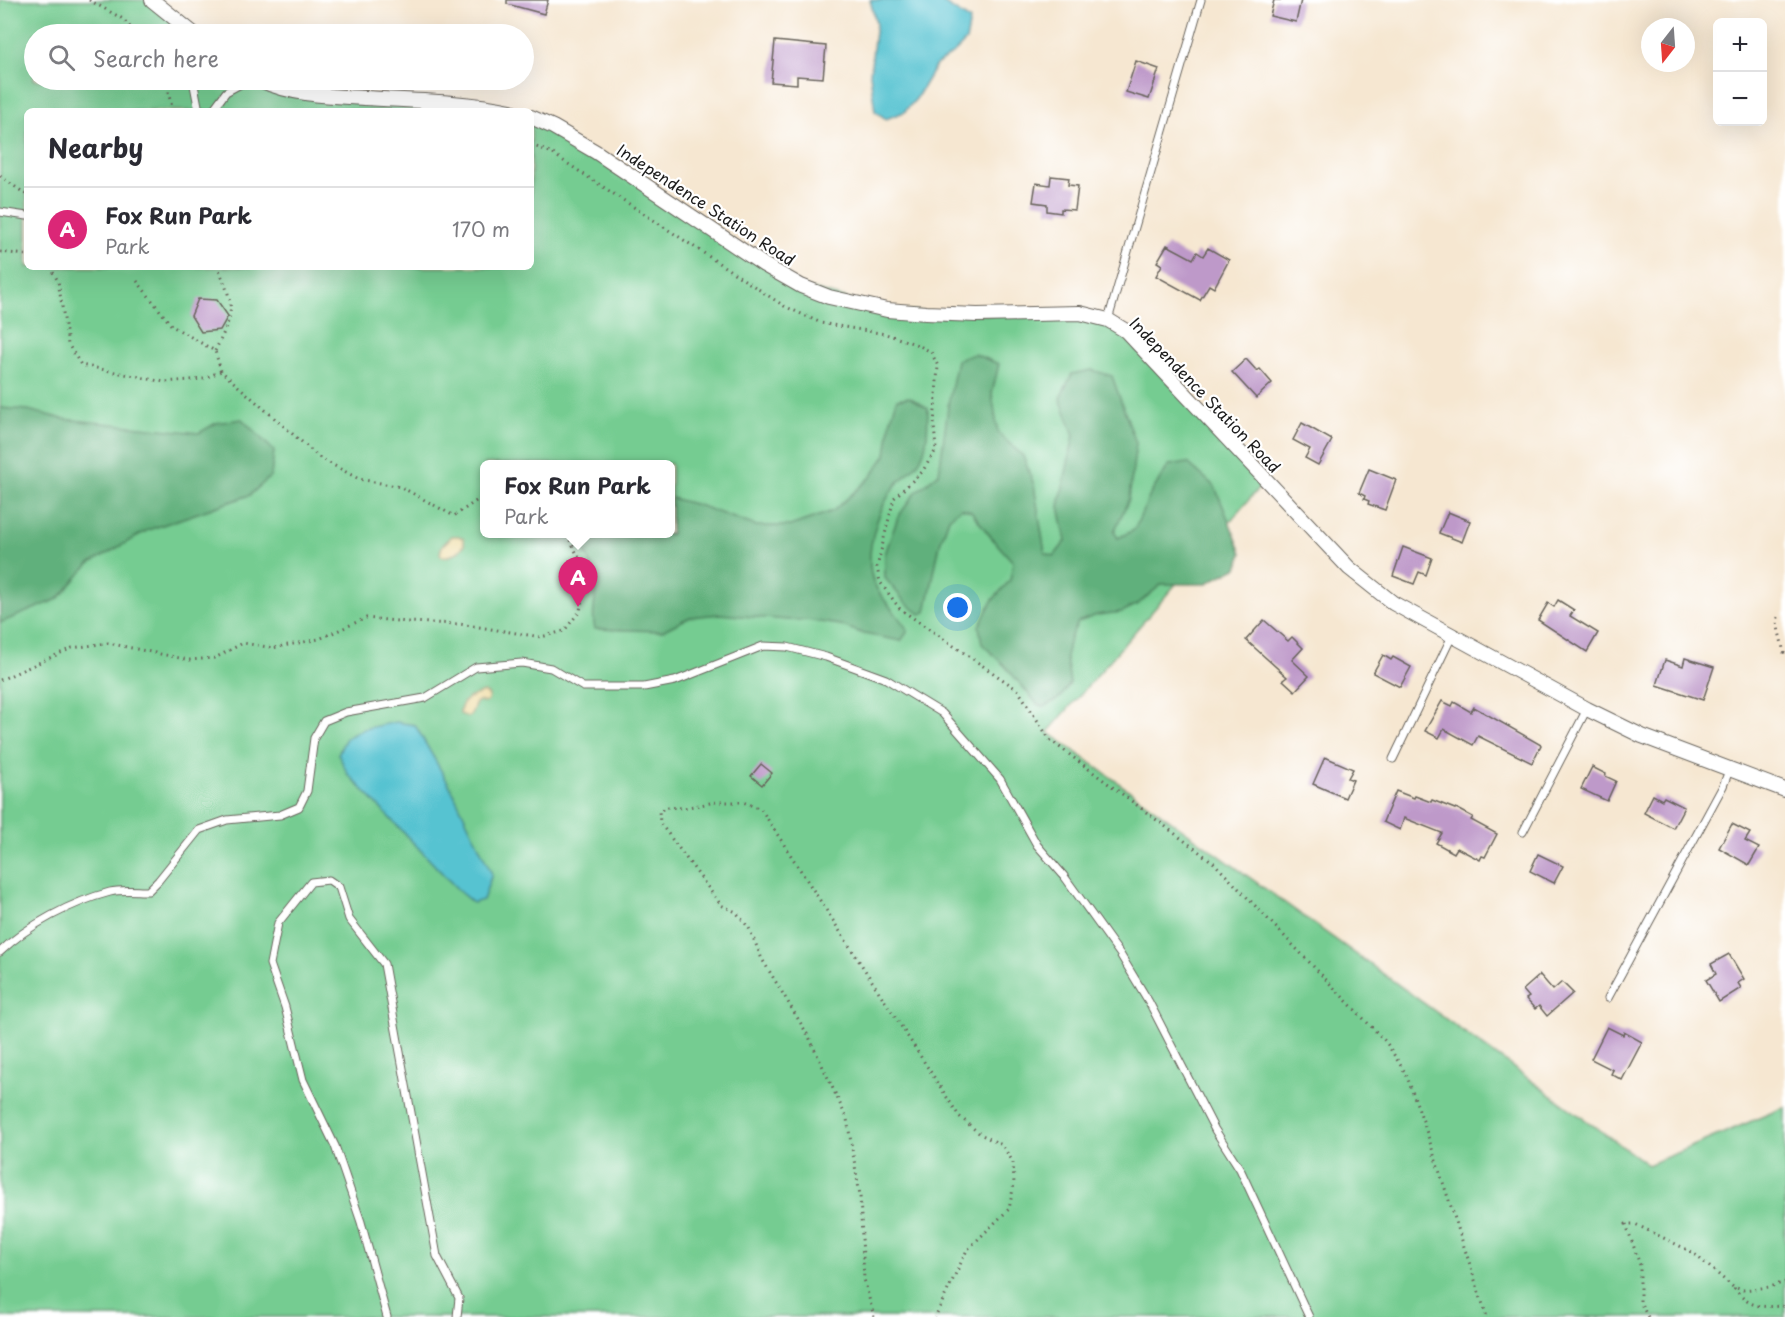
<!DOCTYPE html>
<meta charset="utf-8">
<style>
:root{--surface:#fff;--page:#f7f7f7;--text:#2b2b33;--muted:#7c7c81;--line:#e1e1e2;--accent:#db2777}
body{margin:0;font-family:"Playpen Sans",sans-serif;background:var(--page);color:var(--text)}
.controls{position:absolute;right:18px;top:18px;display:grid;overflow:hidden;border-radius:9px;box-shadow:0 6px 24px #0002}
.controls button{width:54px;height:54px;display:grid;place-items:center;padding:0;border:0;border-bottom:2px solid var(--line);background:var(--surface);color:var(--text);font:30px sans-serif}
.compass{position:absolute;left:1641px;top:18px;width:54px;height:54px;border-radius:50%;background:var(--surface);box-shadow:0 6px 24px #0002;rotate:197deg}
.you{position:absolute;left:958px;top:608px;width:21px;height:21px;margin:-15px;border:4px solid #fff;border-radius:50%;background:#1a73e8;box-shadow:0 0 0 9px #1a73e833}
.badge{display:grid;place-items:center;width:39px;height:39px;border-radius:50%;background:var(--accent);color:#fff;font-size:20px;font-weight:700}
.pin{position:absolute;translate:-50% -50px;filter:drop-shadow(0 2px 3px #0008)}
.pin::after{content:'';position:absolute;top:32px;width:21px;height:18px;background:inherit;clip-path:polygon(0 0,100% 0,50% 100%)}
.popup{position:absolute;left:480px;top:460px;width:195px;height:78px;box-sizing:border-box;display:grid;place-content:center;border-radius:9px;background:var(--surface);filter:drop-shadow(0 2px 4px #0005);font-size:20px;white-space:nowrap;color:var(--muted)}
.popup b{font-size:22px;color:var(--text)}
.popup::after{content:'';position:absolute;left:50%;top:100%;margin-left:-12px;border:12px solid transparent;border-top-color:var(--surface)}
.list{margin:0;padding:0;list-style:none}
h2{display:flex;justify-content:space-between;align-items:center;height:78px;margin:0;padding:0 24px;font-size:26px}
h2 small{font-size:20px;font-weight:400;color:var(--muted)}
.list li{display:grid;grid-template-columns:39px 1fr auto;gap:18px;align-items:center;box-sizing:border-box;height:84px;padding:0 24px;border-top:2px solid var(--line)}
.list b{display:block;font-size:22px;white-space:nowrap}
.list p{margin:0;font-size:20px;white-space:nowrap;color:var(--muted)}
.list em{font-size:20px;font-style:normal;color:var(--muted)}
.icon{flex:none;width:33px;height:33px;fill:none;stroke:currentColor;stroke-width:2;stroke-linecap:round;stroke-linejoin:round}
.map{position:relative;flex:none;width:1785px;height:1317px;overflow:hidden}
.search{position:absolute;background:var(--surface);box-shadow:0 6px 24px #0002;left:24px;top:24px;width:510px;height:66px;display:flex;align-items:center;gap:15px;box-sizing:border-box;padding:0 21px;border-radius:33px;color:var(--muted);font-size:22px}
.panel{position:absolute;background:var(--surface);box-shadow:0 6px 24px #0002;left:24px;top:108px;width:510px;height:162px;border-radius:9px}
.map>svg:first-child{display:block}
</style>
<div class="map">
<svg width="1785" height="1317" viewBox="0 0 1785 1317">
<rect width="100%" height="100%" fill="#fff"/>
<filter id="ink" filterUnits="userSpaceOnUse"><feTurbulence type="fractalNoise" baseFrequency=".0167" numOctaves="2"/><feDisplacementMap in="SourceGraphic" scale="12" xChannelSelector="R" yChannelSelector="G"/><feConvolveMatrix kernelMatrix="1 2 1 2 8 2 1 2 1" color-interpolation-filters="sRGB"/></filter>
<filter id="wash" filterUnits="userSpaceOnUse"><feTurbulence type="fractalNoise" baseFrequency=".008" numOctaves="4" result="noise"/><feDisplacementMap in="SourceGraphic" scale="24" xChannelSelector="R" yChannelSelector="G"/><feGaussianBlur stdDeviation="1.35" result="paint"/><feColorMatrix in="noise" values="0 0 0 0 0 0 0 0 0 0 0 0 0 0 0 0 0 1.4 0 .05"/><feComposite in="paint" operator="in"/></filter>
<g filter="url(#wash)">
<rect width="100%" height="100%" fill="#f6e7d1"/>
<!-- green -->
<path fill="#75cc91" stroke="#487456" stroke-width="1.5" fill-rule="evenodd" d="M0,0h152l42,34h-160v46h226l10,5 241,26h-484v156h504v-150l270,169 86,24 221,10 157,161 -217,251 600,433 137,-58v210h-1785zM485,464h186v70h-186z"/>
<!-- forest -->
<g fill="#60b07b" stroke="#3e664c" stroke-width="1.5">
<polygon points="974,354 999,364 992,393 998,433 1023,456 1034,485 1045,553 1054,556 1066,541 1059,506 1074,435 1060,398 1072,374 1092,370 1112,376 1136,443 1129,499 1114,532 1118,538 1134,530 1151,493 1169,465 1188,463 1215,487 1242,553 1238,567 1205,584 1162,584 1138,604 1122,612 1097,615 1078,622 1070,638 1066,657 1070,683 1061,697 1045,707 1038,705 1005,666 982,644 979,626 992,601 1010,580 1013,562 990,536 971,511 961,508 949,518 940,544 926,612 920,614 905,602 885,578 885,554 898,517 915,493 939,473 949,400 957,360"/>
<path d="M909,397l19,11c-1,17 1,34 -7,50 -5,11 -18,18 -25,27 -17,21 -30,62 -25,88 4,23 26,38 37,58l-7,10 -37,-7 -24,-9 -33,-5h-19l-68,-6 -30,3 -28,14 -67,-2c-5,-18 3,-31 0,-48 -2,-18 -11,-33 -21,-47h97v-36l27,7 58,21h34l43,-15 38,-34 15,-22 5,-36 6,-20z"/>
<polygon points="0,408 28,410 63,419 199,433 216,423 242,419 274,451 271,476 250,495 148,530 89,564 58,599 0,623"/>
</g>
<!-- sand -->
<g fill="#eeda9e" stroke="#857b5d" stroke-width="1.5">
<path d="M452,536h7l5,3v6c-5,8 -14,13 -23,11l-1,-3 2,-7z"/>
<path d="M484,692l5,3 -1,6 -3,2 -6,-2 -3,2 -5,11 -3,3 -8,-3c0,-16 13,-18 24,-22z"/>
</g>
<!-- water -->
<g fill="#57c3d1" stroke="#3a7076" stroke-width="1.5">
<polygon points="870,0 939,0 970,20 966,41 956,51 936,65 916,99 904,112 886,119 875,111 870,74 876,23"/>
<polygon points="396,722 415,725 451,788 492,874 483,900 473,903 461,893 348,774 338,754 346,738 363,729"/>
</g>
<g id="blocks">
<!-- building -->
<g fill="#be99c9">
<polygon points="507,0 548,0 544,14 507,4"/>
<polygon points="1274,0 1301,0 1296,22 1270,16"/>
<polygon points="775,41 826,46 823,78 797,76 797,84 771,82"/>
<polygon points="1136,61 1159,69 1149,99 1126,92"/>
<polygon points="1051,176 1069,178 1068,185 1078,186 1075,210 1061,209 1061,213 1047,211 1047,204 1033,202 1036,183 1050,185"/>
<polygon points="1167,245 1193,259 1197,252 1203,256 1208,248 1229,260 1214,288 1209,285 1200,300 1156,276 1162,265 1157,262"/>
<polygon points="198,299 217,300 228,316 220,330 201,332 191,316"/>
<polygon points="1246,359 1257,371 1260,369 1272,383 1256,398 1232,372"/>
<polygon points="1302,423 1332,440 1318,465 1305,458 1310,449 1293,440"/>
<polygon points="1369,469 1396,480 1385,510 1368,504 1369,501 1364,499 1365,496 1359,493"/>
<polygon points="1448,512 1470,521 1462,542 1439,533"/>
<polygon points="1403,547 1432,558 1426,575 1419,572 1414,584 1393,576"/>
<polygon points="1558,600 1574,610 1570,616 1598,633 1587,652 1538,620 1548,603 1554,607"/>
<polygon points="1264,620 1288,641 1292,637 1303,648 1292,660 1309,676 1295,691 1283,680 1287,677 1246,640"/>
<polygon points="1383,655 1391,660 1393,657 1411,667 1400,687 1373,673"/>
<polygon points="1685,658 1714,667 1703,700 1657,685 1665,660 1683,666"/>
<polygon points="1442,701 1452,706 1454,702 1471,712 1474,707 1541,745 1532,763 1478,736 1473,745 1444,729 1439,738 1425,731"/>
<polygon points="1325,757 1353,769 1348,778 1353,780 1345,798 1313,784"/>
<polygon points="761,764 772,773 762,785 751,776"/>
<polygon points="1592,767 1606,774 1605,776 1616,781 1607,801 1581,789"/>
<polygon points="1396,791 1414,798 1415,796 1431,802 1432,800 1455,809 1456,808 1473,817 1471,820 1497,834 1485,857 1482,856 1480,860 1457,848 1454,853 1436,843 1442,833 1404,818 1400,830 1383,822"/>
<polygon points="1653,795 1662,800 1664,797 1684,807 1673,828 1644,813"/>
<polygon points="1732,824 1750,833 1745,841 1759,848 1749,865 1719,848"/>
<polygon points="1538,854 1563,866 1554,883 1530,871"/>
<polygon points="1729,954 1744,979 1738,983 1741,988 1719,1002 1706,980 1716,974 1711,964"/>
<polygon points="1540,975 1553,990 1562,982 1573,993 1547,1016 1539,1006 1535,1009 1526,999 1529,997 1523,990"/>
<polygon points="1607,1027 1623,1035 1624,1032 1642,1042 1622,1080 1611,1074 1613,1070 1591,1059"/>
</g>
</g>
</g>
<g filter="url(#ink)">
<use href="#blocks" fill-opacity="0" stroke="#68635b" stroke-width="1.5"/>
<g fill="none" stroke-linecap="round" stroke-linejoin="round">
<!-- service casing -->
<g stroke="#68635b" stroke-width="9">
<g id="service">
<polyline points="193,80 199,111"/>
<polyline points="212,111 226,92 248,80"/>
<polyline points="0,212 27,216"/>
<polyline points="1108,320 1201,0"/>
<polyline points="1393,759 1452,636"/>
<polyline points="1523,832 1587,709"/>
<path d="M0,952c28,-27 72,-50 110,-60 12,-3 26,-1 38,-1l10,-10 41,-51 28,-10 53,-5 19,-8 8,-16 7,-53 10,-17 22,-9 79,-14 51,-31 46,-4 29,5 32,19h61l31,-6 88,-35 24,1 39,10 60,22 56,34 58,66 37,66 27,31 56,78 29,48 66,128 25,39 69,148"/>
<polyline points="1608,998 1723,786 1730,768"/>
<polyline points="387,1317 361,1222 335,1146 303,1080 285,1007 270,964 278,923 311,882 329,880 339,887 349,919 384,964 437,1256 459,1298 457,1317"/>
</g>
</g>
<!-- minor casing -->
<g stroke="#68635b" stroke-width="16">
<g id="minor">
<polyline points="152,0 194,34"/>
<path d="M260,80c32,15 69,16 104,18 49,3 99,3 147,13"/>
<polyline points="531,117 553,127 596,152 764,265 801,286 829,297 887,310 926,313 977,315 1080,313 1108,320 1126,331 1349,568 1393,603 1587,709 1642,736 1785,790"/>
</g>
</g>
<!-- path -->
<g stroke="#68635b" stroke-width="3" stroke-dasharray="1.5 4.5" stroke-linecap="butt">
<polyline points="89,0 123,19 136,34"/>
<polyline points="165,80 173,111"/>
<polyline points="531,145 550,152 784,306 821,323 886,334 918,345 931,352 938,366 934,425 936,450 922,472 894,498 877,567 880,582 900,609 1018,690 1050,740 1214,863 1386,1042 1406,1074 1423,1121 1487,1317"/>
<polyline points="0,176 27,195"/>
<polyline points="0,252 27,255"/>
<polyline points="50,267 58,281 68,344 81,365 164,382 203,379 221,371"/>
<polyline points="137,281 172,326 215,351 221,371 320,458 359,479 401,487 454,516 485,495"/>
<path d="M215,351c20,-41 20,-42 3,-84"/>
<polyline points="1778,617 1777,623 1785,657"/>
<polyline points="0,680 72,648 108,643 189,660 215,658 243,643 273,648 319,639 366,618 407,622 460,624 541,637 564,631 580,611 586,572 568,536 563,534"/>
<path d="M1734,1288c16,21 27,19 51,18"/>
<polyline points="874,1317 864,1279 860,1195 847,1119 809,1037 762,959 749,928 736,912 721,905 660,823 659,811 667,807 683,808 716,802 743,802 761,809 959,1116 980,1134 1002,1145 1013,1162 1014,1184 1009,1209 967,1250 935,1317"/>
<polyline points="1648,1317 1640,1302 1640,1265 1626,1224 1635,1224 1692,1252 1733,1287 1743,1290 1770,1287 1785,1282"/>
</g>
<!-- service -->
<use href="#service" stroke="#fff" stroke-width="7"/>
<!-- minor -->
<use href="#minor" stroke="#fff" stroke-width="14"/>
</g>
</g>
<g text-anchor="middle" stroke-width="4.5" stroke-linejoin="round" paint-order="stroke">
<!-- street labels -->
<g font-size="16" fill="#1c1c1c" stroke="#fff">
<text transform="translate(706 205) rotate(33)" y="6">Independence Station Road</text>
<text transform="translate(1205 395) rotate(46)" y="6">Independence Station Road</text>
</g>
</g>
</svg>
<div class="controls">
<button>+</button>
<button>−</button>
</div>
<svg class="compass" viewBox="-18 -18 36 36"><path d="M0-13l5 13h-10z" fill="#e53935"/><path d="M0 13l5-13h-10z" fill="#7c7c81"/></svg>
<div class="you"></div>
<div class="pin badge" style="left:578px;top:607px">A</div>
<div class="popup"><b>Fox Run Park</b>Park</div>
<div class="search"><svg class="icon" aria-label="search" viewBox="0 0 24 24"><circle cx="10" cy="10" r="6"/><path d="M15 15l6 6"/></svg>Search here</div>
<section class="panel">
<h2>Nearby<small></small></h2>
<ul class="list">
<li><span class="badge">A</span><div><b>Fox Run Park</b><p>Park</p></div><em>170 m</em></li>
</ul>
</section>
</div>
